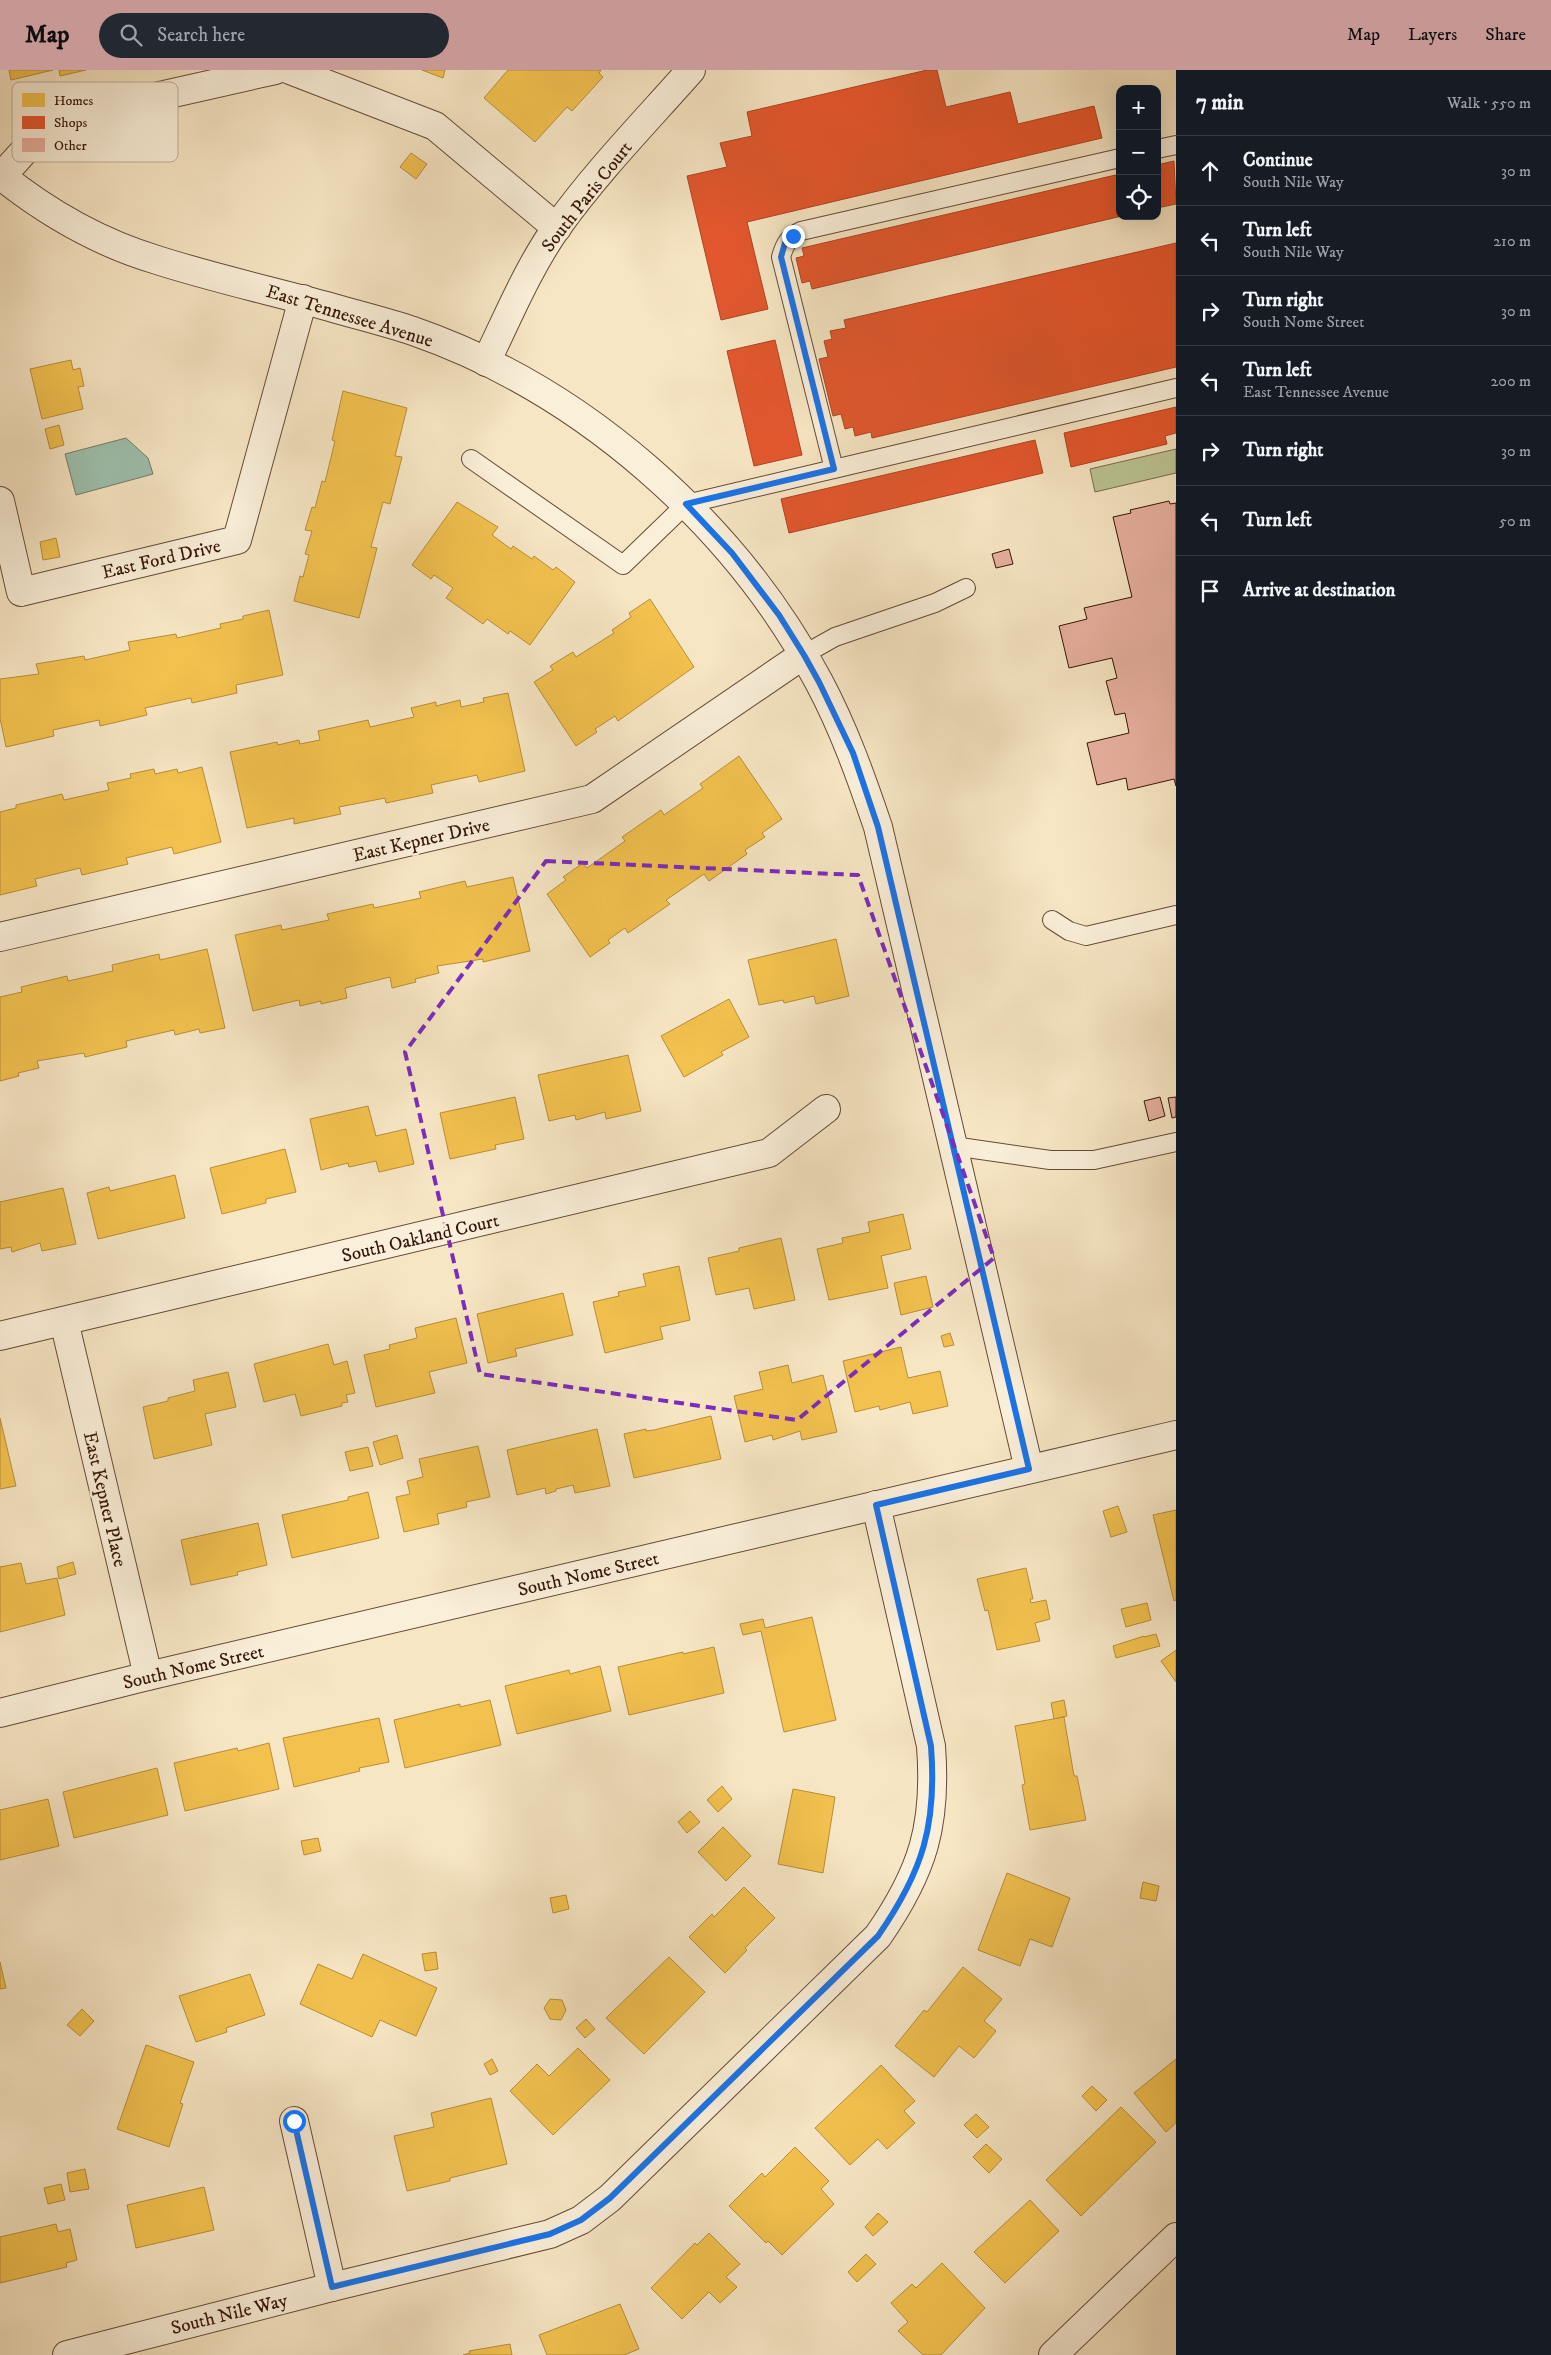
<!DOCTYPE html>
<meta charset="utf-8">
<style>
:root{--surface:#171b24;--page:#242831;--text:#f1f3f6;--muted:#9ea1a6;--line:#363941;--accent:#c59692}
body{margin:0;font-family:"IM FELL DW Pica",serif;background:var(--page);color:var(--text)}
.controls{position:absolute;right:15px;top:15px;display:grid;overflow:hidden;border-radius:10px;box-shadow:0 5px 20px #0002}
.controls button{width:45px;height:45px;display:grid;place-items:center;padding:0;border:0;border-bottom:1px solid var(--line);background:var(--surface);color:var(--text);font:25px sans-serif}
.stop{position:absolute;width:15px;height:15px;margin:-11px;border:4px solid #1a73e8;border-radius:50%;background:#fff}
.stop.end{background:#1a73e8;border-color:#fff;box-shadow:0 1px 5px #0008}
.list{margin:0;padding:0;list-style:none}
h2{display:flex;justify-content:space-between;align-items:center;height:65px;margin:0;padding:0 20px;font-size:21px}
h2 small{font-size:16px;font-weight:400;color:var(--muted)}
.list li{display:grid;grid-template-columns:32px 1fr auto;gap:15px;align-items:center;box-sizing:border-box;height:70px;padding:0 20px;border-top:1px solid var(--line)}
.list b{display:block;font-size:19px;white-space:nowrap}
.list p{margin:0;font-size:16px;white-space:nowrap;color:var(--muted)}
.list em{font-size:16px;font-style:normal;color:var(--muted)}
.icon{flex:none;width:28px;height:28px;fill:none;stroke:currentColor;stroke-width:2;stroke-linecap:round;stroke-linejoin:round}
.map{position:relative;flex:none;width:1176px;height:2285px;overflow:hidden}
header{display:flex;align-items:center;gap:30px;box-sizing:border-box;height:70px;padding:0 25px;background:var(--accent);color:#111}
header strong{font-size:24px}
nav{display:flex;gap:28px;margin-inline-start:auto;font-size:18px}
.search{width:350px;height:45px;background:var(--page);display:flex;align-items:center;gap:12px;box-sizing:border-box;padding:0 18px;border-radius:28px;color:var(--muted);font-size:19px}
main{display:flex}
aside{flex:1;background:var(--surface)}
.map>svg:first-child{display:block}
</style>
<header>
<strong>Map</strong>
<div class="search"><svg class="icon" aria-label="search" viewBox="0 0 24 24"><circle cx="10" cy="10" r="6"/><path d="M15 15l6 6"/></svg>Search here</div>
<nav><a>Map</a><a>Layers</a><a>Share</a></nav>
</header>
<main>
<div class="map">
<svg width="1176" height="2285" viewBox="0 0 1176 2285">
<rect width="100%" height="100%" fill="#f7e6c4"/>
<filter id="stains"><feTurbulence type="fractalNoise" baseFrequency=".004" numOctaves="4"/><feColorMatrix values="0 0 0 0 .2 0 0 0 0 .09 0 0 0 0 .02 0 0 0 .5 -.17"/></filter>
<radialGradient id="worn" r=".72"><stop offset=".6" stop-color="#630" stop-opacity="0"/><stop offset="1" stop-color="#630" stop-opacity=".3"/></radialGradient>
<!-- green -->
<polygon fill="#bcc595" stroke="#786d4e" points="1176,379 1176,403 1095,422 1090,399"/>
<!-- water -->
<polygon fill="#9ec0ae" stroke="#747c6c" points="126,368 148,388 153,404 76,425 65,384"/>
<!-- homes -->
<g fill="#f2c14e" stroke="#b98d39">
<polygon points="9,0 53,0 11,10"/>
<polygon points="59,0 86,0 60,6"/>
<polygon points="422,0 445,0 443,8"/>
<polygon points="508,0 601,0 599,3 603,7 572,41 567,37 535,72 484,28"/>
<polygon points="411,83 427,94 416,109 400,97"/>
<polygon points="71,290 73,300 80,298 84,316 78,317 83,339 42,349 30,299"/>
<polygon points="343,321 407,338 395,386 402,387 390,434 383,432 371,477 377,478 359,548 294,531 300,506 303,507 309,485 305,484 312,461 305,460 312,437 315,438 322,411 325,412 335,371 332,370"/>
<polygon points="59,355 64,375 50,379 45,359"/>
<polygon points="457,432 498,457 492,465 511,479 513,476 532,489 534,486 553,500 556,497 575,512 530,575 510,561 508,564 487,549 483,554 446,528 453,518 434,505 431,509 412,495"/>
<polygon points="56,468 60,487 43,490 40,472"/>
<polygon points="650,529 694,597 618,651 615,646 595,659 597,662 576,676 534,612 553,600 550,596 573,582 576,587 614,563 612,560 631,547 629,543"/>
<polygon points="269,540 283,605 236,615 237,623 192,633 191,628 145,638 147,645 100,656 99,650 53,660 54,666 6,677 0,648 0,609 39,604 36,594 84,586 85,590 130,580 128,572 176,564 177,568 221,558 220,554 243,549 243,546"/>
<polygon points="508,623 525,701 479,712 477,705 431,715 433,723 386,733 385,728 339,737 341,744 294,754 294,748 247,758 230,682 277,672 278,675 299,670 300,674 320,670 318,661 368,650 370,657 414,647 411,638 436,632 436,636 460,630 461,637 484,632 483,628"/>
<polygon points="739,686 782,749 762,763 765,767 745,780 747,784 709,811 704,804 666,830 670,834 628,863 625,858 608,870 610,873 590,887 547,824 566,810 563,807 583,793 587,798 625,771 622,767 661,740 664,745 703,718 700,714"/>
<polygon points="202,697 221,772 174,784 172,777 126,788 128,794 82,805 80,798 35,809 37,816 0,825 0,742 16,738 16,735 62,724 64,730 109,720 107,713 131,708 130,704 154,699 155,704 177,699 178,703"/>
<polygon points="513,807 530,881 483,892 483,889 437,896 439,903 415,909 416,912 392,918 390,907 345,918 347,928 321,934 321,931 300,936 299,930 253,941 235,865 281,855 282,860 329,850 327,844 373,834 374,838 421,828 419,822 465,811 467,817"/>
<polygon points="836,869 849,926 816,934 814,926 784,933 783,930 759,935 748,890"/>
<polygon points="207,879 225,958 200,963 199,959 175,965 174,960 126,971 127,977 85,987 84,983 37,991 39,998 18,1003 19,1006 0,1011 0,927 22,922 21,917 67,906 68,911 113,901 112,895 159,884 160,890"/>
<polygon points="729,929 749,967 721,982 723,985 684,1007 661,966"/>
<polygon points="628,985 641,1041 606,1049 605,1042 576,1050 575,1045 549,1051 538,1005"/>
<polygon points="515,1027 524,1069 495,1075 496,1079 450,1089 440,1043"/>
<polygon points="368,1036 376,1066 406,1059 414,1094 379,1102 376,1091 349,1097 348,1093 321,1100 310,1049"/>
<polygon points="285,1079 296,1122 266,1129 266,1133 222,1144 210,1098"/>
<polygon points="175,1105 185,1148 98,1169 87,1123 109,1117 110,1121"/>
<polygon points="63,1118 76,1174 42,1181 40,1173 12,1182 11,1177 0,1179 0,1132"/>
<polygon points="903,1144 911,1179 881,1186 888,1218 829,1230 817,1179 843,1173 842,1168 870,1162 868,1152"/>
<polygon points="781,1168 795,1230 754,1239 749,1218 716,1225 708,1188 739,1181 739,1178"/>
<polygon points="679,1196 690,1250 660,1257 663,1269 605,1283 593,1232 619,1226 618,1222 646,1216 643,1204"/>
<polygon points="926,1206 933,1237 901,1245 894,1213"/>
<polygon points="563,1223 573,1265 515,1279 517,1286 488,1293 477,1244"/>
<polygon points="456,1248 467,1293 429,1302 435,1323 376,1337 364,1285 390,1279 389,1275 417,1268 415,1258"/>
<polygon points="950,1263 954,1275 944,1277 941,1266"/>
<polygon points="328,1274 334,1295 347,1291 355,1323 346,1325 348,1332 342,1333 342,1336 301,1346 295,1324 264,1332 254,1294"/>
<polygon points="901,1277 908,1308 940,1301 948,1336 913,1344 910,1332 880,1340 879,1336 855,1342 843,1291"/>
<polygon points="788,1295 792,1313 823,1305 837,1362 802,1370 800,1361 773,1370 772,1365 745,1372 734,1326 763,1319 759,1302"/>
<polygon points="228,1302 236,1337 205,1344 212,1375 154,1389 143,1337 168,1331 168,1328 195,1321 193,1310"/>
<polygon points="711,1346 721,1389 634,1408 624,1364 646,1359 646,1361 654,1360"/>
<polygon points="0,1348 16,1416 0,1419"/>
<polygon points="597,1359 610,1416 575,1423 573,1415 556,1419 556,1421 546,1424 545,1418 517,1425 507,1380"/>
<polygon points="397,1365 403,1388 380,1395 373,1372"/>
<polygon points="478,1376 490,1427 466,1432 467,1437 437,1444 439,1454 404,1462 396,1427 410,1424 407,1411 423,1407 419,1389"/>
<polygon points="368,1377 373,1396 350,1401 345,1382"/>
<polygon points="368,1422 379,1468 292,1488 282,1445 348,1430 348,1427"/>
<polygon points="1118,1436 1127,1462 1111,1467 1103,1441"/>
<polygon points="1176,1440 1176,1530 1174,1531 1153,1445"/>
<polygon points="258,1453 267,1495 237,1502 238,1505 191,1515 181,1470"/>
<polygon points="73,1492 76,1504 59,1509 57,1497"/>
<polygon points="21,1493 26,1514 57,1508 65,1545 0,1562 0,1497"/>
<polygon points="1026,1498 1033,1529 1030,1529 1031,1533 1046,1530 1050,1549 1035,1553 1040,1571 997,1580 988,1540 985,1541 977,1509"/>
<polygon points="1147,1533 1151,1550 1126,1557 1121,1539"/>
<polygon points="812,1547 836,1650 784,1662 761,1561 743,1565 740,1554 763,1549 765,1558"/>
<polygon points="1156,1564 1160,1576 1116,1588 1113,1576 1144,1566 1144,1567"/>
<polygon points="714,1577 724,1623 629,1645 618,1597 683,1582 683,1584"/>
<polygon points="1176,1580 1176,1612 1161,1591"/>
<polygon points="600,1596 611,1641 517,1664 505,1616 569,1600 570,1604"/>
<polygon points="490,1630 501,1675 405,1698 394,1650 460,1634 460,1637"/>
<polygon points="1064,1630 1067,1646 1054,1649 1051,1633"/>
<polygon points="1064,1647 1074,1706 1077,1706 1086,1750 1030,1760 1022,1715 1025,1714 1015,1656"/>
<polygon points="379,1648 389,1692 359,1698 360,1701 294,1717 283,1668"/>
<polygon points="269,1673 279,1719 185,1741 174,1693 237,1678 238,1681"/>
<polygon points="157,1698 168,1745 74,1768 63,1722"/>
<polygon points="722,1716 732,1729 718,1742 707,1730"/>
<polygon points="793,1719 835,1727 823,1803 778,1794"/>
<polygon points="48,1729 59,1776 0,1790 0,1740"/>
<polygon points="690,1741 700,1752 687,1763 678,1752"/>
<polygon points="723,1757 751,1786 726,1811 698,1782"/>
<polygon points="318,1768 321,1781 304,1785 301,1771"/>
<polygon points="1007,1803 1070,1828 1052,1877 1030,1869 1020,1896 978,1880"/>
<polygon points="1143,1812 1159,1816 1156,1831 1140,1828"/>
<polygon points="744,1817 775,1848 745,1878 747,1880 725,1903 689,1867 712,1844 714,1847"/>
<polygon points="566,1825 569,1839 553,1843 550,1828"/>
<polygon points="436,1882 438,1899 425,1901 422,1884"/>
<polygon points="363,1884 437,1918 416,1966 380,1950 372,1967 300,1934 318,1894 352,1909"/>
<polygon points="669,1887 705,1922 644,1984 606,1948"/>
<polygon points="0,1892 6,1918 0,1919"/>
<polygon points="963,1897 1002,1929 984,1951 996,1961 974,1988 959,1976 934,2007 895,1976 924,1940 927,1942"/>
<polygon points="250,1904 265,1945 226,1958 227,1962 196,1972 179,1926"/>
<polygon points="550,1929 562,1930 566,1940 561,1950 550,1949 544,1938"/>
<polygon points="82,1939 94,1951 80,1966 67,1955"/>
<polygon points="586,1949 595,1959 585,1968 576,1958"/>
<polygon points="146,1975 194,1992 180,2033 183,2034 169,2077 117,2059"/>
<polygon points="578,1978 610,2010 553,2065 510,2021 537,1994 549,2006"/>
<polygon points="492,1989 498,2001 490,2005 484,1994"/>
<polygon points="1176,1989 1176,2053 1166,2062 1134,2023"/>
<polygon points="881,1995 915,2031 904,2041 915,2053 887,2079 878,2069 850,2095 815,2058"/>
<polygon points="1092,2016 1107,2030 1096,2041 1082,2026"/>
<polygon points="491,2028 507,2094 450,2108 450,2111 407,2121 394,2066 434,2057 431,2043"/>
<polygon points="1121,2037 1156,2072 1081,2146 1046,2110"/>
<polygon points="976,2044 989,2057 977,2068 964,2055"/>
<polygon points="986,2074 1002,2089 989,2103 973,2087"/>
<polygon points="795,2077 829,2111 821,2119 834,2134 782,2185 768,2171 766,2173 729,2136 762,2103 765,2107"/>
<polygon points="85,2099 89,2119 70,2122 67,2103"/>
<polygon points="61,2114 65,2130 48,2134 44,2118"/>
<polygon points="204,2117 214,2160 136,2178 127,2135"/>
<polygon points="1030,2130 1059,2161 1005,2213 974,2182"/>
<polygon points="878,2143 888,2152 873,2166 865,2157"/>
<polygon points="56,2154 58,2162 70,2159 77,2190 66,2193 67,2197 0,2213 0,2167"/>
<polygon points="709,2163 740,2194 726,2207 737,2217 720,2233 709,2222 682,2249 651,2218 695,2173 697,2175"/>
<polygon points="866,2184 876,2194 857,2212 848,2202"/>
<polygon points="942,2193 985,2238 941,2285 923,2285 898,2261 908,2252 891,2233 912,2214 916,2218"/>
<polygon points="620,2234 639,2279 624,2285 547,2285 539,2265"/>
<polygon points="510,2274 512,2285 463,2285 470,2283 469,2281"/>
</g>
<!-- shops -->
<g fill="#e4572e" stroke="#b04323">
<polygon points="927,0 937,0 946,37 1010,22 1018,54 1094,36 1102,68 747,152 768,239 721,250 687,106 727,97 720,73 752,66 747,42"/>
<polygon points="1174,91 1176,134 1157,138 1157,95"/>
<polygon points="1120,104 1120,146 1122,146 812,219 810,211 802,213 796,188 804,186 802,178"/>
<polygon points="1176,173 1176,297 872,368 871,362 855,366 853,357 845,359 841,344 833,346 819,289 828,287 824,271 832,269 830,261 846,258 844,250"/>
<polygon points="775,270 802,385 754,396 727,281"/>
<polygon points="1176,337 1176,363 1165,366 1167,374 1071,397 1064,363"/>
<polygon points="1035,370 1043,403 789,463 781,429"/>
</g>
<!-- building -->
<g fill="#e7b09f" stroke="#351508">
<polygon points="1169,431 1170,434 1176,433 1176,716 1174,709 1128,720 1126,708 1097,715 1087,673 1129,663 1125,643 1115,645 1106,611 1117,608 1112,588 1069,598 1059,556 1087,549 1084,538 1132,527 1113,447 1131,443 1130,440"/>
<polygon points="1009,479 1013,494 996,498 992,484"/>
<polygon points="1160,1027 1165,1046 1149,1051 1144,1031"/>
<polygon points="1176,1027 1176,1047 1172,1048 1168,1028"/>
</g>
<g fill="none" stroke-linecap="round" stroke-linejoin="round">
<!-- service casing -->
<g stroke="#664937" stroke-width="20">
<g id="service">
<polyline points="1157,79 1176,75"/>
<path d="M1120,88l-319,73c-12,6 -16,12 -20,26l53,212 342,-81"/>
<polyline points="471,389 623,495 686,434 834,399"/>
<polyline points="803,585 835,567 935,533 966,518"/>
<polyline points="1052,850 1069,861 1086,866 1176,845"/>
<polyline points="953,1076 1050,1090 1094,1090 1176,1072"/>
</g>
</g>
<!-- minor casing -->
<g stroke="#664937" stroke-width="30">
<g id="minor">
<polyline points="290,0 435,56 557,158"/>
<path d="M0,105c46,37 100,68 157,85 56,18 115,31 173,47 27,8 56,15 83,24 170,59 322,193 406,351 25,47 42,95 59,145l151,642"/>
<polyline points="0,108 45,58 62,48 275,0"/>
<path d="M486,292c22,-45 42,-94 71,-135 40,-56 89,-106 134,-157"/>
<polyline points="0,431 21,522 237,470 303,229"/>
<polyline points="0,867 592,729 803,585"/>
<polyline points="64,1251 148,1606"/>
<polyline points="0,1266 769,1083 826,1039"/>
<polyline points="0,1643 148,1606 1176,1365"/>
<polyline points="294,2051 332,2217"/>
<path d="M67,2285l265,-68 218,-53 31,-14 29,-22 268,-262c45,-65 59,-111 53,-190l-55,-241"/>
<polyline points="1053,2285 1176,2167"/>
</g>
</g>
<!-- service -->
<use href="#service" stroke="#faefd9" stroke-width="18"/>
<!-- minor -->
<use href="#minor" stroke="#faefd9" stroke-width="28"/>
</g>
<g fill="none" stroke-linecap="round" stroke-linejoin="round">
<!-- route -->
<path stroke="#1a73e8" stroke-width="6" d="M294,2051l38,166 218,-53 31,-14 29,-22 268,-262c45,-65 59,-111 53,-190l-55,-241 153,-36 -151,-642 -25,-74 -34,-71 -15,-27 -25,-40 -47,-62 -46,-49 148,-35 -53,-212 4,-14 8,-7"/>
</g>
<!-- marked area -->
<path fill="none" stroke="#7b2cbf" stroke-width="4" stroke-dasharray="10 6" stroke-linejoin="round" d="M546,791l312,14 136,383 -197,162 -317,-46 -75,-322z"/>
<g text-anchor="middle" stroke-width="5" stroke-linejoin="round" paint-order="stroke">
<!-- street labels -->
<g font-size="19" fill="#351508" stroke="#faefd9">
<text transform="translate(586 126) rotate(-52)" y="7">South Paris Court</text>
<text transform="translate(350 245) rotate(17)" y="7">East Tennessee Avenue</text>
<text transform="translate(161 488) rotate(-13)" y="7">East Ford Drive</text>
<text transform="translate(421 769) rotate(-13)" y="7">East Kepner Drive</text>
<text transform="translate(420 1167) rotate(-13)" y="7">South Oakland Court</text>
<text transform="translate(106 1429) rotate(77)" y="7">East Kepner Place</text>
<text transform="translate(588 1503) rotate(-13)" y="7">South Nome Street</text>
<text transform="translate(193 1596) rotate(-13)" y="7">South Nome Street</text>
<text transform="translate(229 2243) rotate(-14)" y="7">South Nile Way</text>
</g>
</g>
<!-- legend -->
<rect x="12" y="12" width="166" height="80" rx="8" fill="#faefd9" stroke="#bfae9a" stroke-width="1"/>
<rect x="22" y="23" width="23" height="14" fill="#f2c14e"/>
<rect x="22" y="46" width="23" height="13" fill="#e4572e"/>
<rect x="22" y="68" width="23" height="14" fill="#e7b09f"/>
<g font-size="14" fill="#351508">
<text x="54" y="35">Homes</text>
<text x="54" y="57">Shops</text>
<text x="54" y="80">Other</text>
</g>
<rect width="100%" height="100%" filter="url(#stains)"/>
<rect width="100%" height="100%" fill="url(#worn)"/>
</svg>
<div class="controls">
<button>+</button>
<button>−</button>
<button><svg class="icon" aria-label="locate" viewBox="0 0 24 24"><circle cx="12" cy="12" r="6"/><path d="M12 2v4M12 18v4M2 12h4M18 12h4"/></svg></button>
</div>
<div class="stop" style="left:294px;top:2051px"></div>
<div class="stop end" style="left:793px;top:166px"></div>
</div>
<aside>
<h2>7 min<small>Walk · 550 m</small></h2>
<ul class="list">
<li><svg class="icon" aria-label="ahead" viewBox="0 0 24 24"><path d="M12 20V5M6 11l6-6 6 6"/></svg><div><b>Continue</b><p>South Nile Way</p></div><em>30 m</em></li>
<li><svg class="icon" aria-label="left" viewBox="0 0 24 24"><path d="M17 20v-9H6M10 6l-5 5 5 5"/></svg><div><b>Turn left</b><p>South Nile Way</p></div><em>210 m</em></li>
<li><svg class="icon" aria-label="right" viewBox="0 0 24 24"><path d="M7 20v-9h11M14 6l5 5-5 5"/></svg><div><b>Turn right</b><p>South Nome Street</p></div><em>30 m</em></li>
<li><svg class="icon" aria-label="left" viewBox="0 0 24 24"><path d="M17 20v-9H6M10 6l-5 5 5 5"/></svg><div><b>Turn left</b><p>East Tennessee Avenue</p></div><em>200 m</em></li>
<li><svg class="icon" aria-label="right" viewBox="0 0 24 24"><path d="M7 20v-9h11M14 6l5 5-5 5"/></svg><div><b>Turn right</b></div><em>30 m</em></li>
<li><svg class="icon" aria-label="left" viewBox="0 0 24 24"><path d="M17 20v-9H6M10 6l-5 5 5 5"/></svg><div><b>Turn left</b></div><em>50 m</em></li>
<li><svg class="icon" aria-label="arrive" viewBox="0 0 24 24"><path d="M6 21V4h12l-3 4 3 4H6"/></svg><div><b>Arrive at destination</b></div></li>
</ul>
</aside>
</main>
